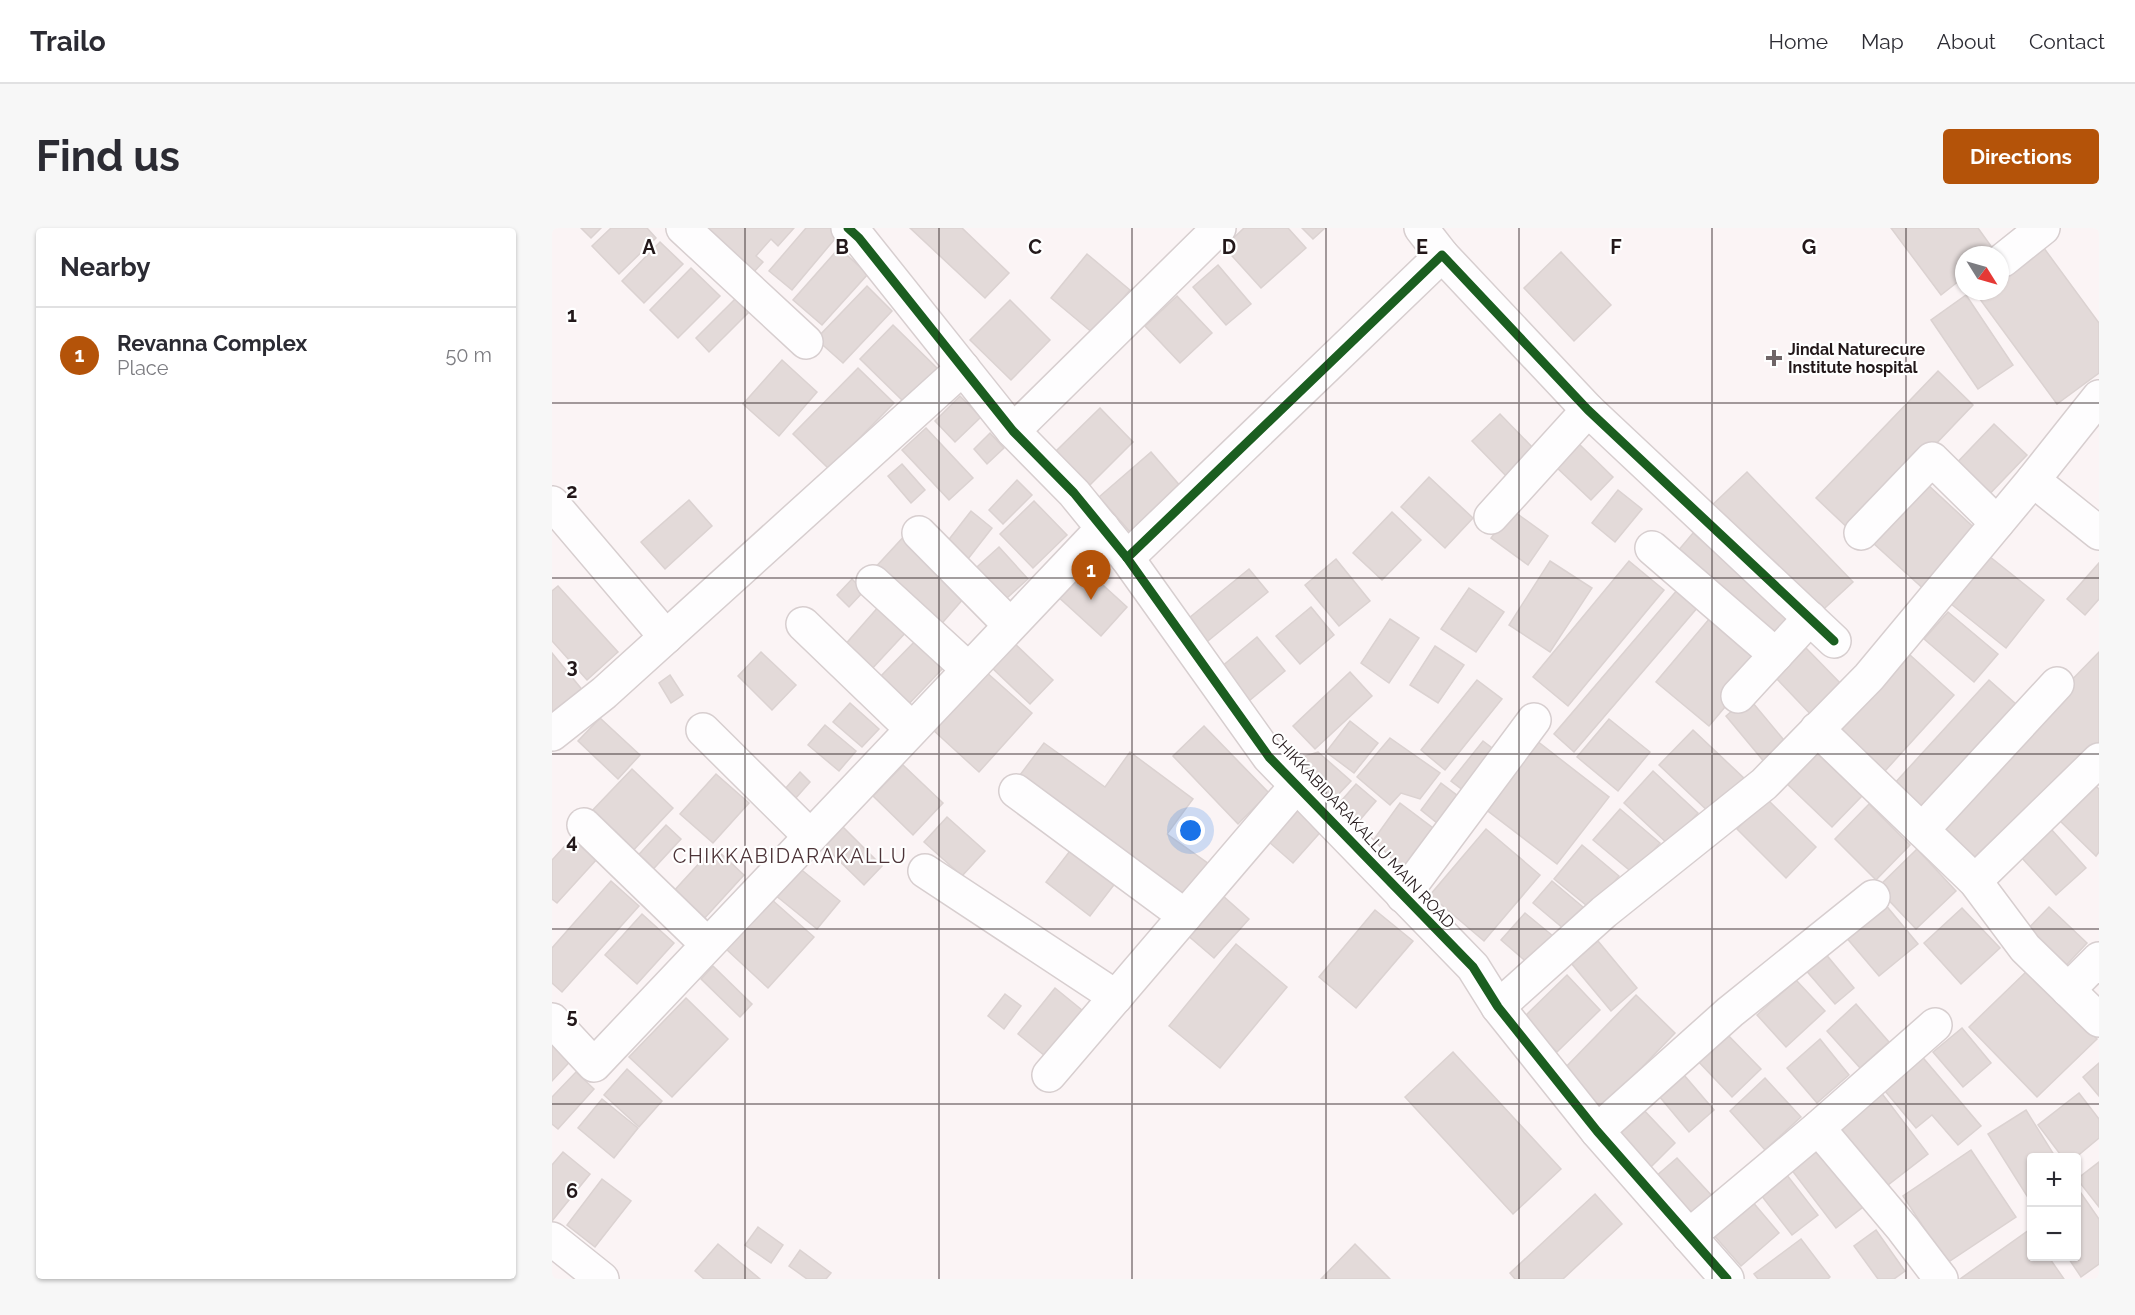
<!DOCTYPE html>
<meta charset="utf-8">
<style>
:root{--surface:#fff;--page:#f7f7f7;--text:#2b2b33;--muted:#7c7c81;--line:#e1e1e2;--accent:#b45309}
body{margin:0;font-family:Raleway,sans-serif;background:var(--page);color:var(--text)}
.controls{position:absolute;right:18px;bottom:18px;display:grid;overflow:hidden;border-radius:6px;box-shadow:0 2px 4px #0004}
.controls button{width:54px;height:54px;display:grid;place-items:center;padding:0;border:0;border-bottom:2px solid var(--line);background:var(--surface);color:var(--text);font:30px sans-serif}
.compass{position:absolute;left:1403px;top:18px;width:54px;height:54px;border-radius:50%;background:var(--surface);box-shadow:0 2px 4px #0004;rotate:127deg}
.you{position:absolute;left:639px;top:603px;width:21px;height:21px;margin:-15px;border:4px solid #fff;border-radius:50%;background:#1a73e8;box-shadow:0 0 0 9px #1a73e833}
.badge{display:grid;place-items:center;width:39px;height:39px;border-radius:50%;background:var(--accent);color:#fff;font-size:20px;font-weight:700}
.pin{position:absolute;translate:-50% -50px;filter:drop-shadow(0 2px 3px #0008)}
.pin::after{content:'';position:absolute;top:32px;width:21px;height:18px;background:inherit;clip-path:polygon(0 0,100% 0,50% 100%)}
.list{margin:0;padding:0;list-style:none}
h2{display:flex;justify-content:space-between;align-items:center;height:78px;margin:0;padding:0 24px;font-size:26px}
h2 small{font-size:20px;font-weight:400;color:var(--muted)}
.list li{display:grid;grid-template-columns:39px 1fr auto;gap:18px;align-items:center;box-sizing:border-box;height:96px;padding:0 24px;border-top:2px solid var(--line)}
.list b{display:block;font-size:22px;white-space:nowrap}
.list p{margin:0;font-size:20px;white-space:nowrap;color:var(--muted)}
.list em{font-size:20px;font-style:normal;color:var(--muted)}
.map{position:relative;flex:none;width:1547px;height:1051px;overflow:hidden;border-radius:6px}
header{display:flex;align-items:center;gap:36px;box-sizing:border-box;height:84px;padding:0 30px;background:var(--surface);border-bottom:2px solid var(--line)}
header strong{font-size:28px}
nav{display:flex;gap:33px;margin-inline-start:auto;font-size:21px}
.intro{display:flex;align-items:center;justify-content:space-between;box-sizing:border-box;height:144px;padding:0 36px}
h1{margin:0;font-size:42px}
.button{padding:15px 27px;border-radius:6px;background:var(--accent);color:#fff;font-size:21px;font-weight:700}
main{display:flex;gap:36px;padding:0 36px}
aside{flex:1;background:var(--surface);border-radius:6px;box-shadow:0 2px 4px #0004}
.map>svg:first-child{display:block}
</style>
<header>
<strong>Trailo</strong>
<nav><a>Home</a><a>Map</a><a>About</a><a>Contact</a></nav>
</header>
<div class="intro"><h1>Find us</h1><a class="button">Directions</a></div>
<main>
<aside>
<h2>Nearby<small></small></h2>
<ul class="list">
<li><span class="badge">1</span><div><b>Revanna Complex</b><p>Place</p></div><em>50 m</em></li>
</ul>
</aside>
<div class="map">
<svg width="1547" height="1051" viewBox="0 0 1547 1051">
<rect width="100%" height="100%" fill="#fbf4f5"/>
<!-- building -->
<g fill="#e3dad9" stroke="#dbd2d1" stroke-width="1.5">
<polygon points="29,0 49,0 39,10"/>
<polygon points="59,0 95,0 104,10 67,46 40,18"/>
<polygon points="149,0 242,0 226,18 219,11 204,28 211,34 200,46"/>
<polygon points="254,0 280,0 287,6 240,62 217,43"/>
<polygon points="358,0 410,0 457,45 433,70"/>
<polygon points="692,0 736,0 754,20 709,60 672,19"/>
<polygon points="750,0 773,0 761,11"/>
<polygon points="1339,0 1426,0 1444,25 1441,27 1412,27 1412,49 1389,67"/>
<polygon points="1486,12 1547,95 1547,145 1505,176 1422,63 1448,63 1448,40"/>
<polygon points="108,14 131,36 92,75 70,53"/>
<polygon points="287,20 316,46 270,97 241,72"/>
<polygon points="1009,24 1059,77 1022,113 972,60"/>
<polygon points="535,26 578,62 542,106 499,70"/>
<polygon points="666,37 699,76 674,97 641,59"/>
<polygon points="139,40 168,68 126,110 98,82"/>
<polygon points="315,58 340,83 291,135 264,111"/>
<polygon points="1414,67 1461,137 1426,161 1379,92"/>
<polygon points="625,68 660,105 628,135 593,98"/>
<polygon points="184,70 197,84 157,124 144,110"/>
<polygon points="458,72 498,112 459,152 418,112"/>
<polygon points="341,97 387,142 354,176 308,131"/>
<polygon points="230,132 265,164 227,208 191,176"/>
<polygon points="306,140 342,175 277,241 241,206"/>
<polygon points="1386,143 1421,177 1300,304 1264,270"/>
<polygon points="408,168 429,189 403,214 383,193"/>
<polygon points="548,180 581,214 538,257 504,223"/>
<polygon points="948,186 984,223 957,251 920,213"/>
<polygon points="1442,196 1475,227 1430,274 1397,243"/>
<polygon points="374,200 421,250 397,272 350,222"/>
<polygon points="438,205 452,220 435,236 422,221"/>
<polygon points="1026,215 1061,249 1039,272 1003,238"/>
<polygon points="599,224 630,260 579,305 547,269"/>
<polygon points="350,236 373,262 359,275 336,248"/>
<polygon points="1195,244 1301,354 1261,391 1156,281"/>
<polygon points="877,249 921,290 893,320 849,279"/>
<polygon points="465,252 480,267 451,296 437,282"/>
<polygon points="1375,256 1430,307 1376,365 1321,315"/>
<polygon points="1066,262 1090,281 1063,314 1040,295"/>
<polygon points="137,272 160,298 113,341 89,314"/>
<polygon points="482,273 515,307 481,340 448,306"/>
<polygon points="960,282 996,308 976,337 939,310"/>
<polygon points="419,283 440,300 416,331 395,314"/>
<polygon points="840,284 869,312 830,352 801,325"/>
<polygon points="355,305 419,362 385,401 320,343"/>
<polygon points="1141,305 1246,397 1225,421 1120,330"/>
<polygon points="447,319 476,351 445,379 416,347"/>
<polygon points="1437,328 1492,372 1454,420 1399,376"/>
<polygon points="784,331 818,373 787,398 753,357"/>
<polygon points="998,333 1040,360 998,424 957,397"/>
<polygon points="1077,333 1112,362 1016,478 981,449"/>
<polygon points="1547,335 1547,371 1533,387 1515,371"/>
<polygon points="529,337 575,379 549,408 503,366"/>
<polygon points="697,341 716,364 651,417 632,394"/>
<polygon points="300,351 312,363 297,379 285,367"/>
<polygon points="6,358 66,424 35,452 0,413 0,363"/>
<polygon points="917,360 952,384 924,424 889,401"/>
<polygon points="1126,361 1146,379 1022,524 1002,506"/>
<polygon points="328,377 356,402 318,443 291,419"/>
<polygon points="759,379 782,407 748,436 724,408"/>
<polygon points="1396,384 1446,426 1422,454 1372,411"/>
<polygon points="1158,390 1211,434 1157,498 1104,454"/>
<polygon points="838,391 867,410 837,455 809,435"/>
<polygon points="705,409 733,443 697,473 669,439"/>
<polygon points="365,411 393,438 354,479 326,451"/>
<polygon points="461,414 501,452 478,476 438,438"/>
<polygon points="883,418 912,437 886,475 858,457"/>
<polygon points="1254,420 1295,462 1264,492 1223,449"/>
<polygon points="209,424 244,457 220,482 186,448"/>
<polygon points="1547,424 1547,517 1430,638 1383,592"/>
<polygon points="0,425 32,464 0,491"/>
<polygon points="1358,427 1402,467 1333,543 1288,503"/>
<polygon points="433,443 480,485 427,544 380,501"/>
<polygon points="798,444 820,468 763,521 741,498"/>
<polygon points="118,447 131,467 119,475 107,455"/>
<polygon points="925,452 950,471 893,542 869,522"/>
<polygon points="1437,452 1473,484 1379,589 1342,556"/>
<polygon points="1196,469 1236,517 1214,536 1174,488"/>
<polygon points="298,475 327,501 310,519 281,494"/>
<polygon points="48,490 88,527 66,551 26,513"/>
<polygon points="1057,491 1098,524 1066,563 1025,529"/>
<polygon points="798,493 826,515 802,545 774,524"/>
<polygon points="273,497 304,523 287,543 256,517"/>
<polygon points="652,498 717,565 686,596 621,528"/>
<polygon points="1141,502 1194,552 1160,587 1107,537"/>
<polygon points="980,509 1057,569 1005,636 928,577"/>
<polygon points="838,510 888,545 868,571 849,565 838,577 805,549"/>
<polygon points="931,513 944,523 912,563 899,553"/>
<polygon points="492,515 553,559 578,524 641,571 615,606 657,636 630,672 465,551"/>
<polygon points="1262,522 1310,568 1280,599 1232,553"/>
<polygon points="766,524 799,553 780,573 747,530"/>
<polygon points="351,537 391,575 361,607 321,568"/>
<polygon points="80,541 121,580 77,627 35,588"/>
<polygon points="1101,543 1146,585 1117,617 1072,575"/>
<polygon points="248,544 258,554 243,571 232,562"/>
<polygon points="164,546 197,575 161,615 128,586"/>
<polygon points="1538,553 1547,561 1547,624 1544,628 1503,588"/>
<polygon points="889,555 906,568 885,595 869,582"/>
<polygon points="804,556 824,573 802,599 782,581"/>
<polygon points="1215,571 1264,619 1234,650 1185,601"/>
<polygon points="848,575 881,600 850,642 817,618"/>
<polygon points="1317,576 1358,617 1324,652 1283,611"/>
<polygon points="749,578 773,599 741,635 717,614"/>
<polygon points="1068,581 1108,615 1082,646 1041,612"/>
<polygon points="395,589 433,623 410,648 372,614"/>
<polygon points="114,597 129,611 94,649 79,635"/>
<polygon points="290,598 330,638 312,657 271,617"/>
<polygon points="934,601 988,647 932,713 878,667"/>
<polygon points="1499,601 1534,640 1504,667 1469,629"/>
<polygon points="21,609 45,631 5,675 0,671 0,632"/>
<polygon points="1030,617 1067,648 1040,682 1002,651"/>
<polygon points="162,619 192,647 151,692 120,665"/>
<polygon points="521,619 565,653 538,688 494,654"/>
<polygon points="1365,621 1404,663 1364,701 1325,660"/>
<polygon points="246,639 288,673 265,701 223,667"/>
<polygon points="59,653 87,678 10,764 0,755 0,720"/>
<polygon points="1000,653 1031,679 1012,701 981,675"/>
<polygon points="670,667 697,691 662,730 634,706"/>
<polygon points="219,671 262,709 216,760 174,721"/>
<polygon points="1332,675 1366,716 1327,748 1293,708"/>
<polygon points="1497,679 1535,715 1509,743 1470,707"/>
<polygon points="1410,680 1448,720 1409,756 1372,715"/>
<polygon points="823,682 861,713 804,780 767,749"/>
<polygon points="973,685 1001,708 977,736 949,712"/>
<polygon points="90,686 122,715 85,756 53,727"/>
<polygon points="1046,713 1085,760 1059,783 1019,735"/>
<polygon points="684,716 735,759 668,840 617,798"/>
<polygon points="1272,724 1302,760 1283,776 1252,740"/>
<polygon points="161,738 200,776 188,789 149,751"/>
<polygon points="1477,741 1545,811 1485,869 1417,799"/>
<polygon points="1015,747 1048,782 1005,824 971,790"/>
<polygon points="1244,752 1273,783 1234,819 1205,787"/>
<polygon points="503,760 530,782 493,828 466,806"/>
<polygon points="453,766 469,778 452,801 436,788"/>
<polygon points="1084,767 1123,805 1050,881 1010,843"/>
<polygon points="134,770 176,811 120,869 77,829"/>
<polygon points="1304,776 1337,814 1308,840 1275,803"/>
<polygon points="1410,800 1439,835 1411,859 1381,824"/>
<polygon points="0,802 25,826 0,853"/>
<polygon points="1171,802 1209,841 1180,869 1143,830"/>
<polygon points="1268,811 1297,847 1265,875 1235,840"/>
<polygon points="901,824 1009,941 961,986 853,869"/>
<polygon points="1367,825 1429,898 1406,917 1380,887 1364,900 1328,857"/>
<polygon points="1547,835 1547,868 1531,849"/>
<polygon points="75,841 110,873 87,899 52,867"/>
<polygon points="24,844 42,861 6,901 0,896 0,869"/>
<polygon points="1132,847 1162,882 1137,904 1107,868"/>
<polygon points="1213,850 1249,889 1213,922 1178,883"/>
<polygon points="1328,863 1376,926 1327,964 1278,900"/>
<polygon points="1527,865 1547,891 1547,910 1523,930 1511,930 1486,897"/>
<polygon points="50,871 86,900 62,930 26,900"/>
<polygon points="1088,878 1123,915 1095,943 1059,905"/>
<polygon points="1474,882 1504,930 1480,930 1480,976 1436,906"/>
<polygon points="1259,911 1311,979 1284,1000 1232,932"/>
<polygon points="1419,922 1464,989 1395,1035 1351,968"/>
<polygon points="11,924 38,946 0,993 0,937"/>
<polygon points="1125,930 1161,969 1140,989 1103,949"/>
<polygon points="1547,934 1547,979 1525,951"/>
<polygon points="1231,942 1266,987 1240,1007 1205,962"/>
<polygon points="50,951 79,973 43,1019 15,997"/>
<polygon points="1524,958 1547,991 1547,1036 1529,1049 1515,1028 1524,1028"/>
<polygon points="1043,966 1070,996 1011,1051 963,1051 958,1045"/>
<polygon points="1199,972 1227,1005 1189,1038 1160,1005"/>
<polygon points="206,999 231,1017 219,1035 193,1017"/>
<polygon points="1324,1002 1353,1043 1342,1051 1326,1051 1302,1018"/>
<polygon points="1477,1002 1480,1005 1480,1028 1496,1028 1512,1051 1408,1051"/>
<polygon points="1249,1011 1278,1049 1276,1051 1206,1051 1202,1046"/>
<polygon points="166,1016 208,1051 152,1051 143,1043"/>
<polygon points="803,1016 838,1051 769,1051"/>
<polygon points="248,1022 279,1045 274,1051 255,1051 237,1038"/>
</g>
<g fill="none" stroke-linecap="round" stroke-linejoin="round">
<!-- minor casing -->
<g stroke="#d7cecf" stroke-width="36">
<g id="minor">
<polyline points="131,0 254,114"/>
<polyline points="296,0 307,10 461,203 522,265 575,330 717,529 921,739 946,779 1045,903 1175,1051"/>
<polyline points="869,0 890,27"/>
<polyline points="1451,32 1491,0"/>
<polyline points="461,203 667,0"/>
<polyline points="1481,252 1547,305"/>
<polyline points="0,275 114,409"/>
<polyline points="939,289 1036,182"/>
<polyline points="367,305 458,397"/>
<polyline points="1309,305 1380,231 1445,295"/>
<polyline points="1100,320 1224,427"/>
<polyline points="575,330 890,27 1036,182 1282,413"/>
<polyline points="321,354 416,441"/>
<polyline points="251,396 360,501"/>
<polyline points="1186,468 1258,390"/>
<polyline points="1265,501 1423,653 1473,720 1547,792"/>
<polyline points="151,502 258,608"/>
<polyline points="0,506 52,465 411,140"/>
<polyline points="464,563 633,688"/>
<polyline points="32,597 155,716"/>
<polyline points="1370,602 1505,456"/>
<polyline points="373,643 564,769"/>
<polyline points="1423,653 1547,532"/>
<polyline points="851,668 982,492"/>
<polyline points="1516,762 1547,731"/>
<polyline points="946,779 1052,684 1212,556 1317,449 1481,252 1547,169"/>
<polyline points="0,792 42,837 551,300"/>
<polyline points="497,847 745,557"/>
<polyline points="1266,900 1351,1001 1389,1051"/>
<polyline points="1045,903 1178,784 1321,669"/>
<polyline points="1137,1008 1266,900 1383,797"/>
<polyline points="0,1011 50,1051"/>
</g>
</g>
<!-- minor -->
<use href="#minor" stroke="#fefdfe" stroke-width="33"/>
<!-- cycleway casing -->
<g stroke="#fff" stroke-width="13">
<g id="cycleway">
<polyline points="296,0 307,10 461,203 522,265 575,330 717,529 921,739 946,779 1045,903 1175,1051"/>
<polyline points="575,330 890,27 1036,182 1282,413"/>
</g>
</g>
<!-- cycleway -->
<use href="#cycleway" stroke="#1b5e20" stroke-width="9"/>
</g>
<!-- grid -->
<path fill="none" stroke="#23181a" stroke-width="1.5" stroke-opacity="0.55" d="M193,0v1051M387,0v1051M580,0v1051M774,0v1051M967,0v1051M1160,0v1051M1354,0v1051M0,175h1547M0,350h1547M0,526h1547M0,701h1547M0,876h1547"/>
<!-- markers -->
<path fill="#6f6567" stroke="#fff" stroke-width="2" d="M1219 121h6v6h6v6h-6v6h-6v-6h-6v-6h6z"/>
<g text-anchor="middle" stroke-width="4.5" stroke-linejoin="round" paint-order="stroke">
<!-- poi labels -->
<g font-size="16" font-weight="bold" fill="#23181a" stroke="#fff" text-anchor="start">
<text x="1236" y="127">Jindal Naturecure<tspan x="1236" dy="18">Institute hospital</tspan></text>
</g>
<!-- street labels -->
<g font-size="16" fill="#23181a" stroke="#fff">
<text transform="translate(811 602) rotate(47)" y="6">CHIKKABIDARAKALLU MAIN ROAD</text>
</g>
<!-- quarter labels -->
<g font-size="20" letter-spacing="1.5" fill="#4d3438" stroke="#fff">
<text x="238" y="635">CHIKKABIDARAKALLU</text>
</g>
</g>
<g font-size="20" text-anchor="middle" font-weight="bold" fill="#23181a" stroke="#fff" stroke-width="4.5" stroke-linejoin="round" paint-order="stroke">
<text x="97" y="26">A</text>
<text x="290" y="26">B</text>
<text x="483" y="26">C</text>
<text x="677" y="26">D</text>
<text x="870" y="26">E</text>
<text x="1064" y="26">F</text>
<text x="1257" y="26">G</text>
<text x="20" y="94">1</text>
<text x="20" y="270">2</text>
<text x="20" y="445">3</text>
<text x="20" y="620">4</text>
<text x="20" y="795">5</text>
<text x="20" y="970">6</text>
</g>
</svg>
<div class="controls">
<button>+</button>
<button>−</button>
</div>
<svg class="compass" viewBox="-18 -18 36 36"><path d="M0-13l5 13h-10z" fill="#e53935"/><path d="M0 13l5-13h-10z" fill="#7c7c81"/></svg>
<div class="you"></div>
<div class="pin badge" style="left:539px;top:372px">1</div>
</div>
</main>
